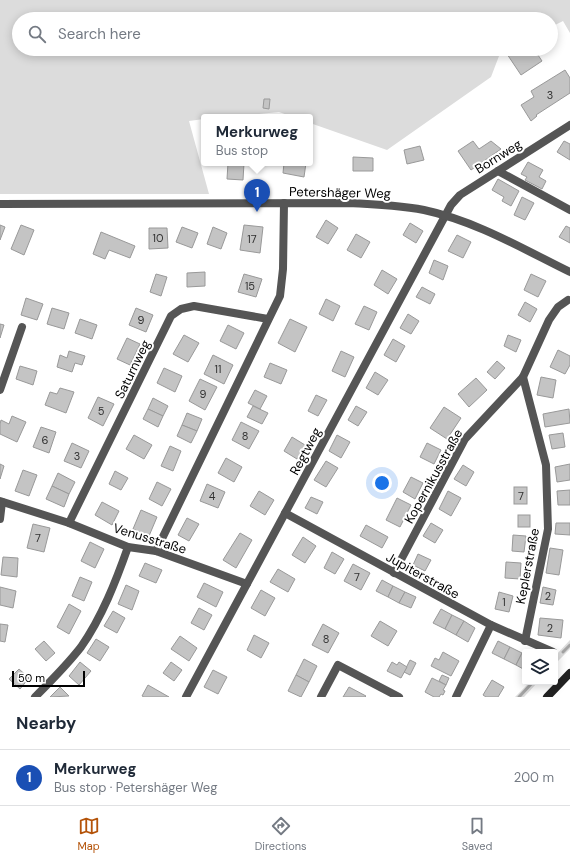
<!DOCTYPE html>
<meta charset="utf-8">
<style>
:root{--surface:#fff;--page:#f2f2f3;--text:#1f2937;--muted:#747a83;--line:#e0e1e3;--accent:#b45309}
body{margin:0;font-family:"DM Sans",sans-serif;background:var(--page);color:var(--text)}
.controls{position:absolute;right:12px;bottom:12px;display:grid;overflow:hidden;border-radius:4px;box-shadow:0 2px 10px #0003}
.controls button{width:36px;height:36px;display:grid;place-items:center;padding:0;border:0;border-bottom:1px solid var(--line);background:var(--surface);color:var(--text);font:20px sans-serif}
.scale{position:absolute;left:12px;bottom:10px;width:73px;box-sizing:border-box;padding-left:4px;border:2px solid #000;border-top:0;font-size:11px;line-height:14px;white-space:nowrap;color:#000;-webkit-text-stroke:3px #fff;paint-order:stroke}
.you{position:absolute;left:382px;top:483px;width:14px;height:14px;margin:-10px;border:3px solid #fff;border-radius:50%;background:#1a73e8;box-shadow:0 0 0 6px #1a73e833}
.badge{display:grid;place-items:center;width:26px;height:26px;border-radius:50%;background:var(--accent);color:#fff;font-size:13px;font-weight:700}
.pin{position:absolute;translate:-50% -33px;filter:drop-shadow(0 1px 2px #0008)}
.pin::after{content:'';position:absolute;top:21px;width:14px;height:12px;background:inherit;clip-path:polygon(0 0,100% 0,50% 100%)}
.popup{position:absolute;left:201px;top:114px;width:112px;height:52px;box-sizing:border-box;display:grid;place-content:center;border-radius:4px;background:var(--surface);filter:drop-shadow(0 1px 3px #0005);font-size:13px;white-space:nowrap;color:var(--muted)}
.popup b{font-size:15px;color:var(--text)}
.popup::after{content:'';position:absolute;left:50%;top:100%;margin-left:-8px;border:8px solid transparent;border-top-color:var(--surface)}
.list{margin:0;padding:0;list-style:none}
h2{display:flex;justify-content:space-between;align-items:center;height:52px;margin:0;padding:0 16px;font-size:17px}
h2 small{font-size:13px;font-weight:400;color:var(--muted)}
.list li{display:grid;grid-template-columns:26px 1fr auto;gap:12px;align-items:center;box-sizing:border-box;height:56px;padding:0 16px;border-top:1px solid var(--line)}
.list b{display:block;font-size:15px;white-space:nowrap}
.list p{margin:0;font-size:13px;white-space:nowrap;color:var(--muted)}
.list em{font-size:13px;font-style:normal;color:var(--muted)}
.icon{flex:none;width:22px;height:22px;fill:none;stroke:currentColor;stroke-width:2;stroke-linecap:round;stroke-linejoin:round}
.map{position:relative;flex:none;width:570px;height:697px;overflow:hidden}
.search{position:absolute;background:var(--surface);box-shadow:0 2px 10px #0003;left:12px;right:12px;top:12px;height:44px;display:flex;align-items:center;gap:10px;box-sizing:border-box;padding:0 14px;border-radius:22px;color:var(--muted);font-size:15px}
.sheet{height:108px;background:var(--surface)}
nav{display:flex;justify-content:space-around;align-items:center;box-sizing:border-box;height:56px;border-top:1px solid var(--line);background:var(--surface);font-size:11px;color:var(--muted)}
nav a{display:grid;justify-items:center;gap:2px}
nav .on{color:var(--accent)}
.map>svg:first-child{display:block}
</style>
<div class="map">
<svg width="570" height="697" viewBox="0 0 570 697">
<rect width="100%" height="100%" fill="#fff"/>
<!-- green -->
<g fill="#dcdcdc">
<polygon points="0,0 570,0 570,33 563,21 551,27 551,19 392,19 392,16 391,19 19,19 19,49 393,49 393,55 393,49 511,49 499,56 491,77 387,150 310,123 310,117 293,117 279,112 228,117 204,117 204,119 189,121 209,194 0,194"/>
<polygon points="570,640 570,649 555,664 555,656"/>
<polygon points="530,682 538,682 524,697 515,697"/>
</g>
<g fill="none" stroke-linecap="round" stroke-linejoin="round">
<!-- stream -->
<g stroke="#a3a3a3" stroke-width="3">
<polyline points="563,652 570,645"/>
<polyline points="555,660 555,659"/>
<polyline points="519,697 533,682"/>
</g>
</g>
<!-- building -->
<g fill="#c4c4c4" stroke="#999">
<polygon points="514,49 534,49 542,61 521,75 507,54"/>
<polygon points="565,70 570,78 570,93 536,115 537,116 531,121 521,105 534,97 531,91"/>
<polygon points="264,99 270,99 269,109 263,108"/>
<polygon points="473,141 479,149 491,141 501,149 471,170 458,151"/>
<polygon points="564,141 570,144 570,160 557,152"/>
<polygon points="420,146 424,160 407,164 404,150"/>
<polygon points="353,157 373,158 373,171 353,171"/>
<polygon points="528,162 543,170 539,177 546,181 542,189 525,180 527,177 521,174"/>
<polygon points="228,163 244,163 243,180 227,179"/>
<polygon points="284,163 306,163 304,177 283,173"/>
<polygon points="498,179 519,191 511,206 502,201 504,197 492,190"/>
<polygon points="522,197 534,203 525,220 514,215"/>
<polygon points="326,220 338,228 328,244 316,237"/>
<polygon points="410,223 423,231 416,243 403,235"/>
<polygon points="0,225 5,227 0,240"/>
<polygon points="21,225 34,230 24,255 11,249"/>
<polygon points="244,225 263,227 260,253 240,250"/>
<polygon points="566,226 570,228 570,243 559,237"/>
<polygon points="182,227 198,233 192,248 176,242"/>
<polygon points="213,227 227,233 221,249 207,244"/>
<polygon points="149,228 167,228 168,248 149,249"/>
<polygon points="101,232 135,246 130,258 109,250 105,259 93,254"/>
<polygon points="356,234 370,242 361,258 347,250"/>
<polygon points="457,235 471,242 463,258 448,251"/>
<polygon points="434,260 448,266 443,280 429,273"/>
<polygon points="382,270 397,279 388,294 374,285"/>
<polygon points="205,272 205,286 187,287 187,273"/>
<polygon points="156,274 167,277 161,296 150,292"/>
<polygon points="244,274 262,279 256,297 238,292"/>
<polygon points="531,274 546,281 538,297 524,290"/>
<polygon points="422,287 435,294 430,304 416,297"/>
<polygon points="26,298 43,304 37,320 21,315"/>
<polygon points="326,299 340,306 333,321 319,314"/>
<polygon points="525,302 537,309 530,322 518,315"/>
<polygon points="364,306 377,312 369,330 355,324"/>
<polygon points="52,308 69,313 64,329 47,324"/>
<polygon points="136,308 153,315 146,332 129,325"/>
<polygon points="408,314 419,321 411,334 400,328"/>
<polygon points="80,319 97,325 92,339 75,333"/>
<polygon points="290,319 307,327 295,352 278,343"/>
<polygon points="0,324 4,325 0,338"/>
<polygon points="228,325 244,333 236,349 220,341"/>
<polygon points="184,335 199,343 188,362 173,354"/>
<polygon points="508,335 521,340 516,352 504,346"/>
<polygon points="127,338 140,344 130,365 117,359"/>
<polygon points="393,339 405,346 396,362 384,355"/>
<polygon points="558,350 570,356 570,365 565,374 550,367"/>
<polygon points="69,351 85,356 82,365 75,363 72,372 57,367 60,355 67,358"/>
<polygon points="341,351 354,357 345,377 332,371"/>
<polygon points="213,355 233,365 224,384 204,374"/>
<polygon points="497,361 505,368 495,379 487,372"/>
<polygon points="270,363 287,370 281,384 264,377"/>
<polygon points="20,366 37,371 33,385 16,379"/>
<polygon points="164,368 182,376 175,392 157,383"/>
<polygon points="375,372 388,380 378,395 366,388"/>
<polygon points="541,377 556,380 553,398 537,395"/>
<polygon points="476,378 487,390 469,407 458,394"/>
<polygon points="200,379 217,387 205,410 189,401"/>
<polygon points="60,388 74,392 66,413 45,405 50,392 57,394"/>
<polygon points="255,390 267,396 260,409 248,403"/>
<polygon points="316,395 327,400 318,416 308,411"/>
<polygon points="98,397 114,404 103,426 88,418"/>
<polygon points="153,398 168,406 163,416 148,409"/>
<polygon points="253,406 268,413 262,424 247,417"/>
<polygon points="356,406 367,412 358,426 348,420"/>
<polygon points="444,407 461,418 447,439 430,428"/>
<polygon points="148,409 163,416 158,427 143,419"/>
<polygon points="569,409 570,423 545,427 543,414"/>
<polygon points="187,413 202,419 197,431 182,425"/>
<polygon points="12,416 26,422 17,442 0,434 0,424 1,420 9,424"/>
<polygon points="241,422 259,431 249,449 232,440"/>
<polygon points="182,425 197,431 191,443 177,436"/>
<polygon points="41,427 56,432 49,453 33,447"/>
<polygon points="563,433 565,447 552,449 549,435"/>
<polygon points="134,435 152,445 144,459 126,449"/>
<polygon points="337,435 350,442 341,458 329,451"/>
<polygon points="292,437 305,445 297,459 284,451"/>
<polygon points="72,443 89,451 81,468 64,461"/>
<polygon points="427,443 441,450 434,464 420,457"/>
<polygon points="170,446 181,451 173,471 161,466"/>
<polygon points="226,458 242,467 234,482 218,473"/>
<polygon points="326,461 338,468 326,487 314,480"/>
<polygon points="0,464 4,466 0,479"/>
<polygon points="570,464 570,480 557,482 555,467"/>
<polygon points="463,465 474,472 466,486 454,479"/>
<polygon points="23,470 37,475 29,496 15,491"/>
<polygon points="115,471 128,478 121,490 109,484"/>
<polygon points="58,473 75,482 69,494 52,486"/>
<polygon points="411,477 423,483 415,499 403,492"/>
<polygon points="157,482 171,489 162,506 149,499"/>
<polygon points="207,484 225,492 218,508 200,501"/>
<polygon points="52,486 69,494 64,507 46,499"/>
<rect x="514" y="487" width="13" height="17"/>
<polygon points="570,490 570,505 558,505 557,491"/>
<polygon points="259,491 274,500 265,515 250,506"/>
<polygon points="448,491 461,498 451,516 439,509"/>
<polygon points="311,497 323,502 317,514 305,508"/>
<polygon points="397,498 411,505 400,527 386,520"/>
<polygon points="102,502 119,511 112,525 95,515"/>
<polygon points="141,510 157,517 149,536 133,529"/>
<rect x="518" y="515" width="12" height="12"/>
<polygon points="187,518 199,524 189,541 178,535"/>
<polygon points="431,523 443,530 435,543 423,536"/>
<polygon points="556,523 570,523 570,535 555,534"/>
<polygon points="33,524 50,528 44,552 27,548"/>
<polygon points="366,525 388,537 382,548 360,536"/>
<polygon points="240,533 252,540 236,568 223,560"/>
<polygon points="513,535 526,536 524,552 512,551"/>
<polygon points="303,537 316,546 305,563 292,555"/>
<polygon points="90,542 104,549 95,568 81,561"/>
<polygon points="550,548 563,550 559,575 546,573"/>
<polygon points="332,552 344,559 335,574 324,568"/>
<polygon points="418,554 431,560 425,571 413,565"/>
<polygon points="3,557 18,558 17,577 1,575"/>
<polygon points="506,562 521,563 520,579 505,578"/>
<polygon points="145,563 162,570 156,583 139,576"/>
<polygon points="353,564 370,573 361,590 344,581"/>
<polygon points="278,569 295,579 288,592 270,582"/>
<polygon points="80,577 92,582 84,601 72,596"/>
<polygon points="382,580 393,586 388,597 376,591"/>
<polygon points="204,583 223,592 216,607 197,597"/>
<polygon points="126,585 139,591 132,610 118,604"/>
<polygon points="393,586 405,592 399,603 388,597"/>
<polygon points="0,587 16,591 13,608 0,605"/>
<polygon points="543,587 556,590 553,605 540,603"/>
<polygon points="261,590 275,598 265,616 251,608"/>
<polygon points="405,592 416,597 411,608 399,603"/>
<polygon points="499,592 513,596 509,612 495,609"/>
<polygon points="69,604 81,611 69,634 57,627"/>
<polygon points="199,608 212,615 204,630 191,623"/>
<polygon points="441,609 452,615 445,629 433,623"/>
<polygon points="113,611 125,618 117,633 104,626"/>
<polygon points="452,615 464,621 456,635 445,629"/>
<polygon points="540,618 563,620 561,638 538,635"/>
<polygon points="380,621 397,631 388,646 371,636"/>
<polygon points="464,621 475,628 468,642 456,635"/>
<polygon points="0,624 8,625 5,642 0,641"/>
<polygon points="323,624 339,633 328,653 312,645"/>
<polygon points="254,635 269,643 261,658 247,650"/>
<polygon points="180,636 197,648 189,661 171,649"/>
<polygon points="96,639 109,647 100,661 87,653"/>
<polygon points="44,641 55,653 46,661 35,649"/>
<polygon points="498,641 510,647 504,659 492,653"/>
<polygon points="510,647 522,653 516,665 504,659"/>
<polygon points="443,652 459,661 451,676 431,666 435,658 439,660"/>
<polygon points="522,653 525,655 525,670 516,665"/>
<polygon points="304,659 317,666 309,682 296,675"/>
<polygon points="410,660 416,663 410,675 404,672"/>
<polygon points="80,662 91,671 79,685 69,676"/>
<polygon points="171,662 182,670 174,681 163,673"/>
<polygon points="392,662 397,665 399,662 407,667 401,678 387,671"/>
<polygon points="19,669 29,678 20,689 9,679"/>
<polygon points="213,670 227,677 218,694 204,687"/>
<polygon points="296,675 309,682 301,697 288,691"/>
<polygon points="442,675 449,678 446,685 439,681"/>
<polygon points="432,678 446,685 443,690 445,691 443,695 441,694 439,697 434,697 425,692"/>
<polygon points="492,680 504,687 498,697 486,697 483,695"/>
<polygon points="148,685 169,697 144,697 142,696"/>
<polygon points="60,687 69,696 50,697"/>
<polygon points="349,687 366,696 365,697 343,697"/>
</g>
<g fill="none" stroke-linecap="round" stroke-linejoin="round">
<!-- minor -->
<g stroke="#555" stroke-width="8">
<polyline points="498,171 570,210"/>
<polyline points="523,377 546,465 548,529 525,641"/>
<polyline points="0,390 22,327"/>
<polyline points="0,501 69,523 128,547 156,551 247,584"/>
<polyline points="285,513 491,625 553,652"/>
<polyline points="0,519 2,502"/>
<polyline points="69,523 171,316 181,309 194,306 268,319"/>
<polyline points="156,551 280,296 283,269 284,203"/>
<polyline points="394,573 465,439 523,377 549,320 558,307 568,300"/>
<path d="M35,697c16,-16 32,-32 46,-50 21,-30 35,-66 47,-100"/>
<polyline points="186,697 451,205 460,195 570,125"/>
<polyline points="321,697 338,665 399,697"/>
<polyline points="456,697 491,625"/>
</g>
<!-- tertiary -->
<path stroke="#555" stroke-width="8" d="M0,204l347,-1c26,1 52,2 77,7 52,11 99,39 146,62"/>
<!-- secondary -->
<polyline stroke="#222" stroke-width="8" points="547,697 570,673"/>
</g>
<g text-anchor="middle" stroke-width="4" stroke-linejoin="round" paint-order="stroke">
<!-- number labels -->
<g font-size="11" fill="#313131">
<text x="550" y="99">3</text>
<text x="158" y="242">10</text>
<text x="252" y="243">17</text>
<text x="250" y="290">15</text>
<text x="141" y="324">9</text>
<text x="218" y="373">11</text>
<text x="203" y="398">9</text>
<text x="101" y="415">5</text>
<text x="245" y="440">8</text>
<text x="45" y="444">6</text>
<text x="77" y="460">3</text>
<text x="212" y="500">4</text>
<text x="521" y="500">7</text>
<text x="38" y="542">7</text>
<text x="357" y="581">7</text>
<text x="548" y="600">2</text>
<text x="504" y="606">1</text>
<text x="550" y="632">2</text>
<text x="326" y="643">8</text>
</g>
<!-- street labels -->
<g font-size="13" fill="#000" stroke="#fff">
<text transform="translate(498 156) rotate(-32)" y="5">Bornweg</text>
<text transform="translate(340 192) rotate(1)" y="5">Petershäger Weg</text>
<text transform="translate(132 369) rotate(-64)" y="5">Saturnweg</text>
<text transform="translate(305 451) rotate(-62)" y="5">Regtweg</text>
<text transform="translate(433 476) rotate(-61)" y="5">Kopernikusstraße</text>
<text transform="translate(150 538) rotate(17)" y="5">Venusstraße</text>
<text transform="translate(527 566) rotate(-79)" y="5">Keplerstraße</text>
<text transform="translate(423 575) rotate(29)" y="5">Jupiterstraße</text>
</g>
</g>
</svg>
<div class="controls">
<button><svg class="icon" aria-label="layers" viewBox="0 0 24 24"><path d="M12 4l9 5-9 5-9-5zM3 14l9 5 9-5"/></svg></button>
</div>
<div class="scale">50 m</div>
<div class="you"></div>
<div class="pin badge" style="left:257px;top:212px;background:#1a4fb4">1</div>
<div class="popup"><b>Merkurweg</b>Bus stop</div>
<div class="search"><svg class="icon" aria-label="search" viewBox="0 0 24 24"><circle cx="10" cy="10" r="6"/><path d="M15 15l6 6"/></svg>Search here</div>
</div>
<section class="sheet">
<h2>Nearby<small></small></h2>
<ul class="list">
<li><span class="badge" style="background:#1a4fb4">1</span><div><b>Merkurweg</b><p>Bus stop · Petershäger Weg</p></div><em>200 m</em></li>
</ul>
</section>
<nav>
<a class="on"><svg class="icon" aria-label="map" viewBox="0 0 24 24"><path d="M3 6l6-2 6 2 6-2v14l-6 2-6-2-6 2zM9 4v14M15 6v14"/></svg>Map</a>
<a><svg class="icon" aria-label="directions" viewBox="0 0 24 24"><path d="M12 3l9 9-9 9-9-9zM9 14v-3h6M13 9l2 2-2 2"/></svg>Directions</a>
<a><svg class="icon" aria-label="saved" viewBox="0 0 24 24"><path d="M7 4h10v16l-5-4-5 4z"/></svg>Saved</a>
</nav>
